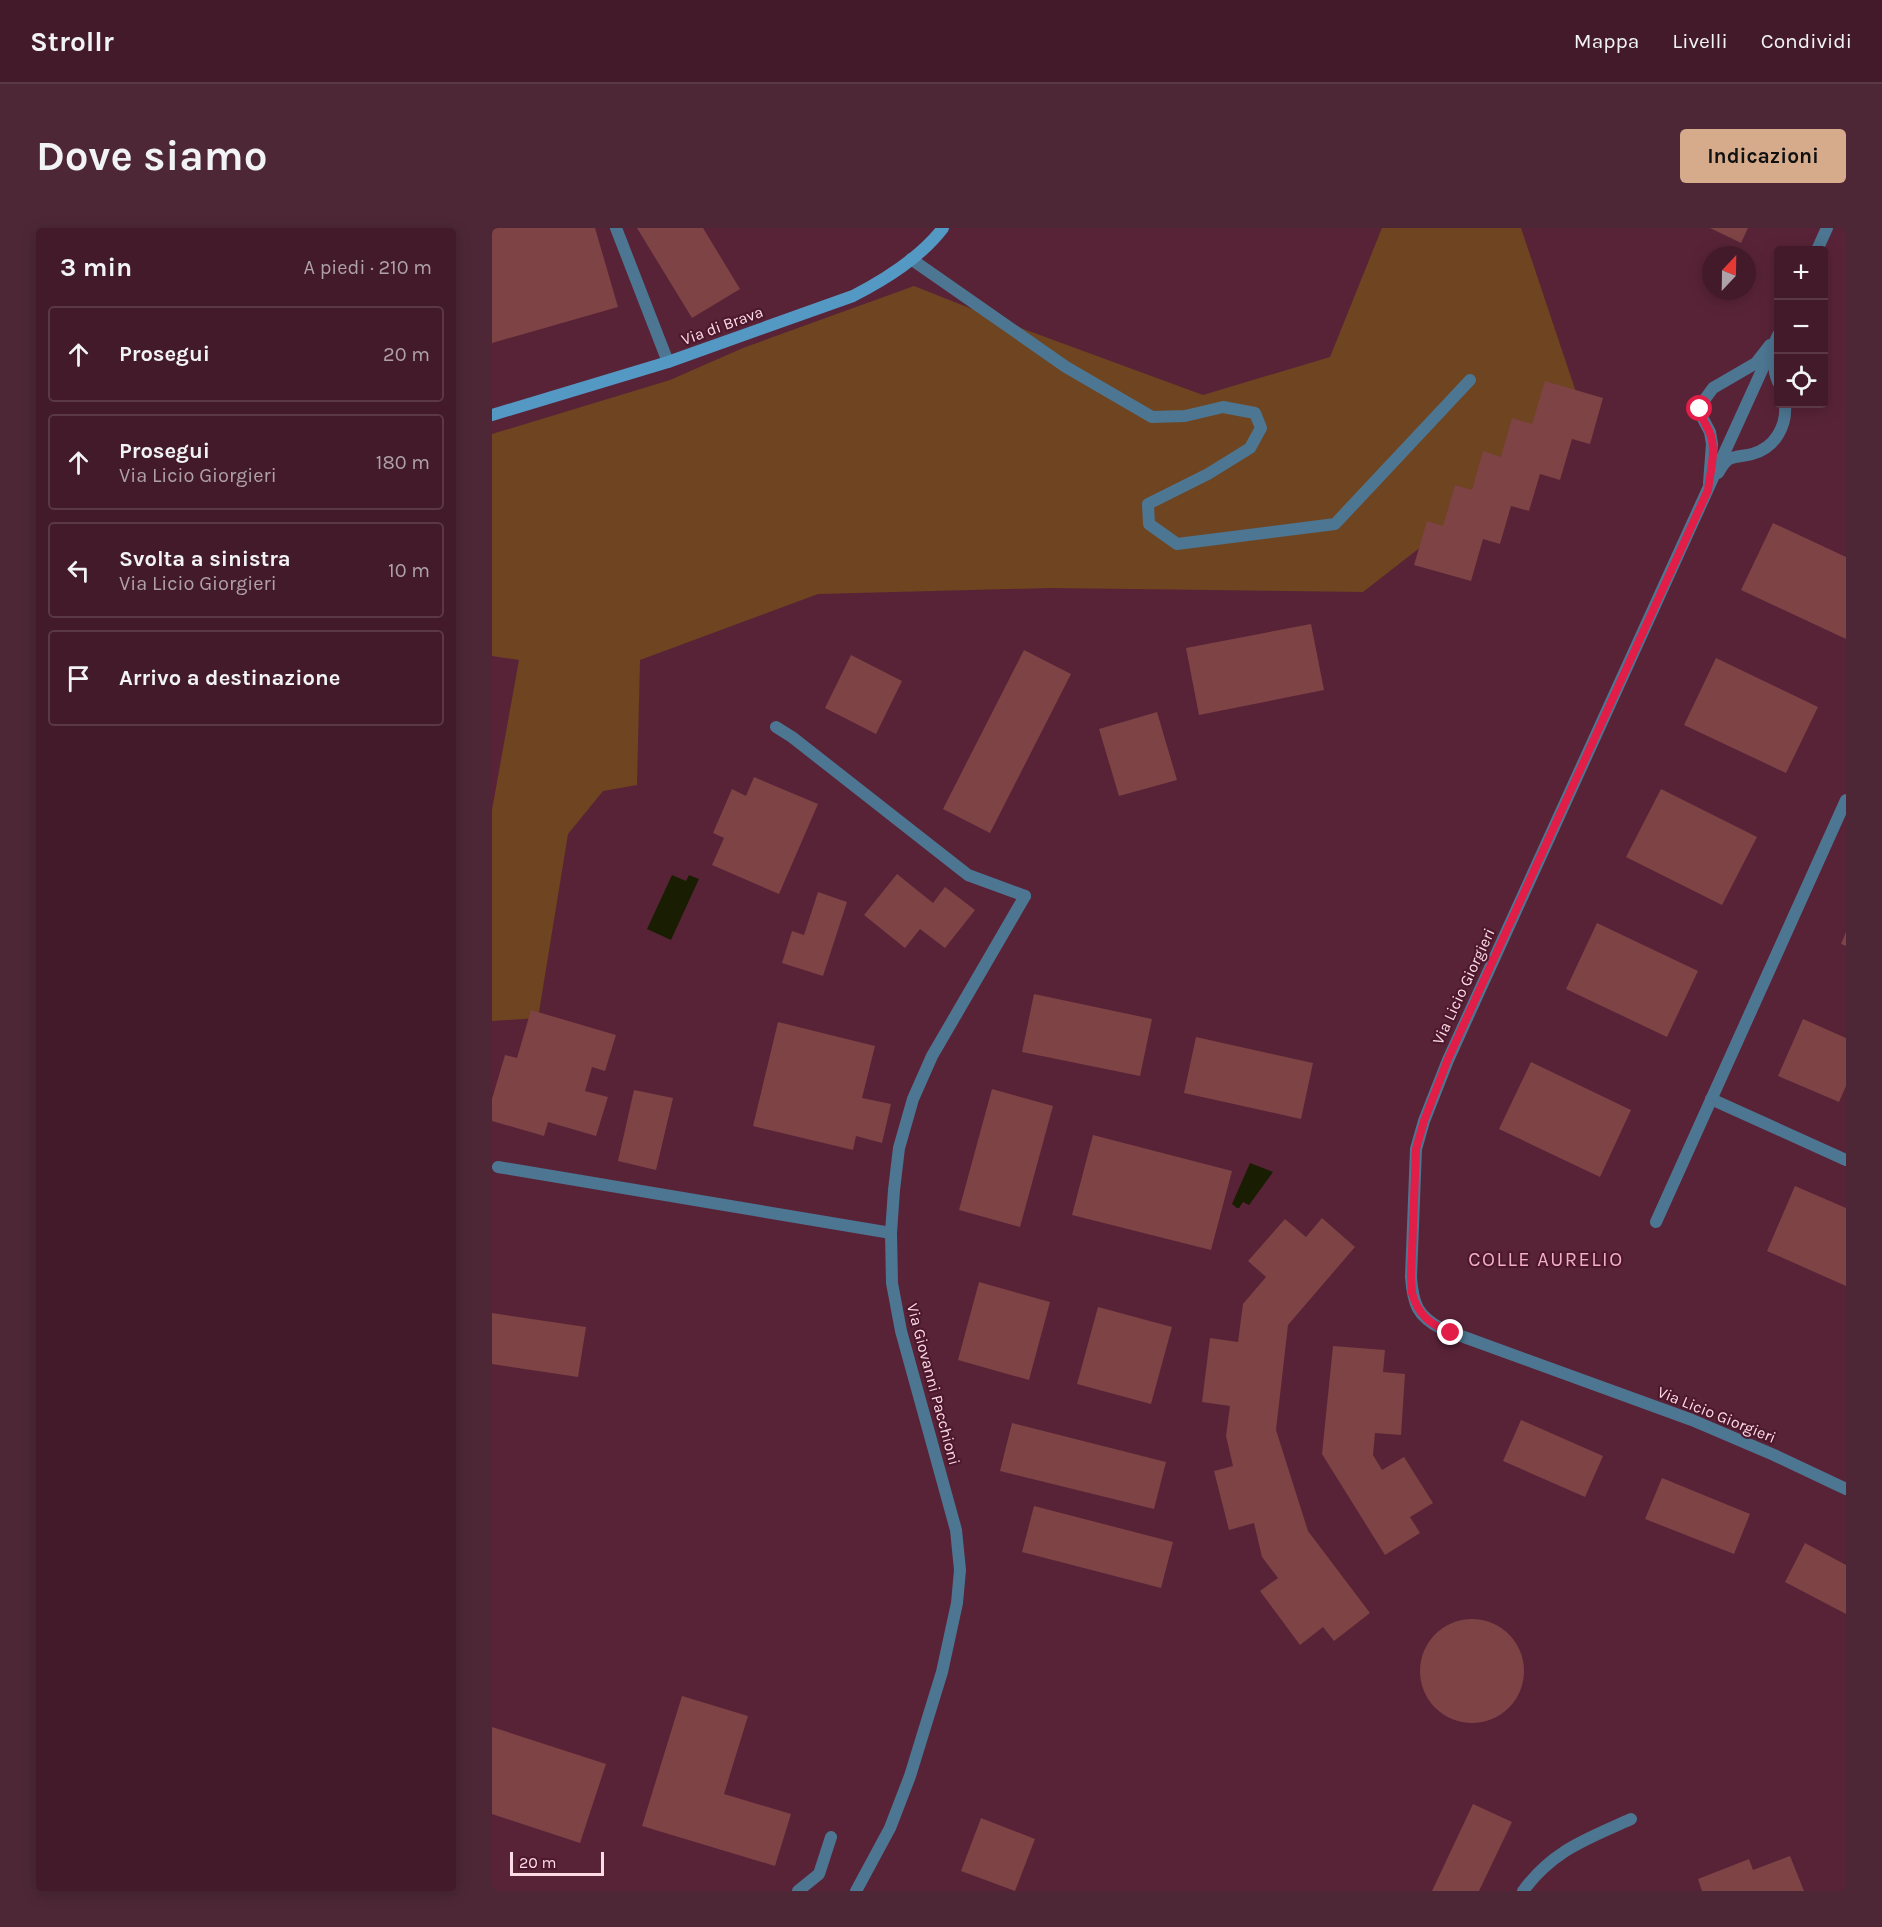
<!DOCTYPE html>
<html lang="it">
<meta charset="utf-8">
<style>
:root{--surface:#431a29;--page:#4d2735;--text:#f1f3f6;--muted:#afa1a8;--line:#5b3846;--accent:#d6ab8b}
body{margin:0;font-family:Karla,sans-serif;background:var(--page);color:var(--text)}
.controls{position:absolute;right:18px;top:18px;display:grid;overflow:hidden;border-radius:6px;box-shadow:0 3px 15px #0003}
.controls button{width:54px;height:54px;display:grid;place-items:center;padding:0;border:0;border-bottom:2px solid var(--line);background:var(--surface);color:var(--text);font:30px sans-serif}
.compass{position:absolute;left:1210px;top:18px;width:54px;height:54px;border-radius:50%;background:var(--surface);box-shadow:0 3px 15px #0003;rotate:22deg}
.scale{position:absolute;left:18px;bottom:15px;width:94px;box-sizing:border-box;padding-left:6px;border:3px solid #fddae4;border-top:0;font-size:16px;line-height:21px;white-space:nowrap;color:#fddae4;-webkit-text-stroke:4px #4d182d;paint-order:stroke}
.stop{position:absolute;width:18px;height:18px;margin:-14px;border:4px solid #e11d48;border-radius:50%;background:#fff}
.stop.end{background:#e11d48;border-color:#fff;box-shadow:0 2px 6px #0008}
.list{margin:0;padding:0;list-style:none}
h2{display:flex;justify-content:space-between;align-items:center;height:78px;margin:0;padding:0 24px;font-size:26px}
h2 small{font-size:20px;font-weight:400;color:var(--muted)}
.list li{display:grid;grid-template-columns:39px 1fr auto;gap:18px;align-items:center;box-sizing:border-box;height:96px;margin:0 12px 12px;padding:0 12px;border:2px solid var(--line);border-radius:6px}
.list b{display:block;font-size:22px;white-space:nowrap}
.list p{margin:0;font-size:20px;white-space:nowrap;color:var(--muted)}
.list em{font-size:20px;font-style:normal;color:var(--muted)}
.icon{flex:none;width:33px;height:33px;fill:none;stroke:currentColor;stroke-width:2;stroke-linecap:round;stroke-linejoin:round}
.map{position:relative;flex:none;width:1354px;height:1663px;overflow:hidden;border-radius:6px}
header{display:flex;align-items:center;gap:36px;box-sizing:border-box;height:84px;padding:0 30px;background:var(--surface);border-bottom:2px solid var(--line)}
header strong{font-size:28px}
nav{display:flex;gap:33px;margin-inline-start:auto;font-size:21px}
.intro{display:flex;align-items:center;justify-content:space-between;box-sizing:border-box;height:144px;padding:0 36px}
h1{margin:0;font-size:42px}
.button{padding:15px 27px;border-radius:6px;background:var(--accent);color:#111;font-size:21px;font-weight:700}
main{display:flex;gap:36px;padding:0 36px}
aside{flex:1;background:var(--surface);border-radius:6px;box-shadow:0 3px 15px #0003}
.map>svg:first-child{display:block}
</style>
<header>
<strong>Strollr</strong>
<nav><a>Mappa</a><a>Livelli</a><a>Condividi</a></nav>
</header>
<div class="intro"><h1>Dove siamo</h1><a class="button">Indicazioni</a></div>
<main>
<aside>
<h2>3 min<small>A piedi · 210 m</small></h2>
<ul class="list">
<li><svg class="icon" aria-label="ahead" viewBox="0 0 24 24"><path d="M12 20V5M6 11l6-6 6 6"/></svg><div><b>Prosegui</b></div><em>20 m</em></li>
<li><svg class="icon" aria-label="ahead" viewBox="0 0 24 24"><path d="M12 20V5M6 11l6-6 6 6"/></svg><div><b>Prosegui</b><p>Via Licio Giorgieri</p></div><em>180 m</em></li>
<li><svg class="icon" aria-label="left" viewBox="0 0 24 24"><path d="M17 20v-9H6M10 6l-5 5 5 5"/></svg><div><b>Svolta a sinistra</b><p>Via Licio Giorgieri</p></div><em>10 m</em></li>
<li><svg class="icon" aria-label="arrive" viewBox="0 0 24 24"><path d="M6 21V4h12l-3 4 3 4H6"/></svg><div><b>Arrivo a destinazione</b></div></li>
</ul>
</aside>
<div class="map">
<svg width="1354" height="1663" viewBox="0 0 1354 1663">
<rect width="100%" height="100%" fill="#592337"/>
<!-- green -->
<polygon fill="#6e4421" points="890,0 1029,0 1093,191 871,364 558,360 326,366 148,432 145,557 111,563 76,606 46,790 0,793 0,582 27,432 0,428 0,206 178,152 251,120 422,58 518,96 711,167 838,129"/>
<!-- water -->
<g fill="#191e02">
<polygon points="180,647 194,653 197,647 207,651 179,712 155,701"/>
<polygon points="758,935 781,944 757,977 751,974 747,980 745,980 740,976"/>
</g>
<!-- building -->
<g fill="#7d4345">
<polygon points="0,0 103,0 126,79 0,115"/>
<polygon points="145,0 211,0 248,61 200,90"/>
<polygon points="1218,0 1256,0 1249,15"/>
<polygon points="1053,153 1111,170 1098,216 1080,211 1068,252 1048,246 1037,283 1019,278 1008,316 991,311 979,353 922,337 935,293 951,298 963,257 980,262 991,223 1009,229 1020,190 1040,196"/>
<polygon points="1281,295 1354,329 1354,411 1249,362"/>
<polygon points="819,396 832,462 707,487 694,420"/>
<polygon points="532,422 579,446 498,605 451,581"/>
<polygon points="359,427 410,453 384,506 333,480"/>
<polygon points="1224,430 1326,479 1294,545 1192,497"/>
<polygon points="665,484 685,552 627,568 607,501"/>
<polygon points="262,549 326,576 287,666 220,637 232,610 221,605 240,561 254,568"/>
<polygon points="1169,561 1265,609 1230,677 1134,629"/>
<polygon points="405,646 441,675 453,659 483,682 453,720 428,701 413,720 372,687"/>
<polygon points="326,664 355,674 331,748 290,735 300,703 312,707"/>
<polygon points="1105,695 1206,743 1175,809 1074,761"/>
<polygon points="1354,704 1354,718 1349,716"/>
<polygon points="542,766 660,791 648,848 530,824"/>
<polygon points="39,782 124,807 113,843 100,839 93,863 116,869 104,908 56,894 52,908 0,893 0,871 13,827 25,830"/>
<polygon points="1311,791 1354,810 1354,858 1347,874 1286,848"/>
<polygon points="286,794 383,818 370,870 399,876 390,915 364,908 361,922 261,898"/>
<polygon points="704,809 821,835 809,891 692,865"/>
<polygon points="1039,834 1139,882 1108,949 1007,901"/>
<polygon points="500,861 561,878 528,999 467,982"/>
<polygon points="142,862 181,870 164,942 126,933"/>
<polygon points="601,907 740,943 719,1022 580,987"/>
<polygon points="1303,958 1354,980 1354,1058 1275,1023"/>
<polygon points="830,990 863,1019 796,1097 784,1202 816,1303 878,1385 842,1413 831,1399 808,1417 768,1363 786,1350 770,1329 762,1295 737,1302 722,1243 741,1238 734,1208 738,1178 710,1174 718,1110 746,1114 751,1076 774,1049 756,1033 793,991 814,1009"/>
<polygon points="487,1054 558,1074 537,1152 466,1132"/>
<polygon points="606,1079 680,1099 659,1176 585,1156"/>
<polygon points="0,1085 94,1099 86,1149 0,1136"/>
<polygon points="841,1118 893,1122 891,1144 913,1146 909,1207 883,1205 881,1227 890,1242 912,1229 941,1275 918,1289 928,1305 893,1327 830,1226"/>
<polygon points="1029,1192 1111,1228 1093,1269 1011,1233"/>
<polygon points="520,1195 674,1234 662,1281 508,1243"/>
<polygon points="1170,1250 1258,1286 1242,1326 1153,1291"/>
<polygon points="542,1278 681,1314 669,1360 530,1324"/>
<polygon points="1313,1315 1354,1337 1354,1386 1293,1354"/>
<circle cx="980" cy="1443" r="52"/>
<polygon points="190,1468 256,1488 232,1566 299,1586 283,1638 150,1598"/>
<polygon points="0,1499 114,1536 88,1615 0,1586"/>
<polygon points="981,1576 1020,1594 987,1663 940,1663"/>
<polygon points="489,1590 543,1611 523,1663 469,1643"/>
<polygon points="1298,1628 1312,1663 1210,1663 1206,1651 1257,1631 1261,1642"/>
</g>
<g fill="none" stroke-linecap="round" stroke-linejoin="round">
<!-- lane -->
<g stroke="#4d7692" stroke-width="12">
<polyline points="124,0 176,134"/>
<polyline points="419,31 574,139 660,189 693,188 731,179 763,185 769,200 758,220 716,246 656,276 657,296 685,316 843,296 978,152"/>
<path d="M1286,115c-4,14 -6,25 0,39"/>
<path d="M1226,245c3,-5 6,-11 11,-14 7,-3 16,-3 23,-5 23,-6 35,-28 33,-50"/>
<polyline points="1217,255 1220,216 1218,204 1209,187 1210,175 1221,160 1264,135 1278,117"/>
<polyline points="284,499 300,509 476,647 533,668"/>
<polyline points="6,939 399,1005"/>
<polyline points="306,1663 327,1646 339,1609"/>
</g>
<!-- street -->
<g stroke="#4d7692" stroke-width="12">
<polyline points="1325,22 1335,0"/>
<path d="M1286,107l-330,725 -24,61 -8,28 -5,128c2,27 6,39 31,52l250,91 82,35 72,34"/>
<polyline points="1219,871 1354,932"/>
<polyline points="1164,994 1354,572"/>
<polyline points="364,1663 398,1600 418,1548 450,1444 465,1375 468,1342 464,1302 409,1103 400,1055 399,1005 402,962 407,920 421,871 440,828 533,668"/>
<path d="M1031,1663c30,-41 64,-52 108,-72"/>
</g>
<!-- secondary -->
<path stroke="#5498c4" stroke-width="12" d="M0,187l176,-53 185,-66c33,-17 67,-38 90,-68"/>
</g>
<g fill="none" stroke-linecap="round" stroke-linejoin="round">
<!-- route -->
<path stroke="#e11d48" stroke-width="8" d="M959,1105c-21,-9 -33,-18 -39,-40l-1,-16 5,-128 8,-28 24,-62 260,-569c2,-17 8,-38 3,-54 -3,-10 -10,-16 -11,-27"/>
</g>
<g text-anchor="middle" stroke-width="4.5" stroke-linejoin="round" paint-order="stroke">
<!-- street labels -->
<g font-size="16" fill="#fddae4" stroke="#4d182d">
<text transform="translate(230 97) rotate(-20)" y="6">Via di Brava</text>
<text transform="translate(971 758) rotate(-65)" y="6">Via Licio Giorgieri</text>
<text transform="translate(442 1156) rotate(75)" y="6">Via Giovanni Pacchioni</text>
<text transform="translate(1225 1186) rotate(22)" y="6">Via Licio Giorgieri</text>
</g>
<!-- quarter labels -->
<g font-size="20" letter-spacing="1.5" fill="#f3afc4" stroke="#4d182d">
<text x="1054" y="1038">COLLE AURELIO</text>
</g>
</g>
</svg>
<div class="controls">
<button>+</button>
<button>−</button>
<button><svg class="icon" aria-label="locate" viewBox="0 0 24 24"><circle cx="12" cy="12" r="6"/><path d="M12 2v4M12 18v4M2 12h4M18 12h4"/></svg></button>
</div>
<svg class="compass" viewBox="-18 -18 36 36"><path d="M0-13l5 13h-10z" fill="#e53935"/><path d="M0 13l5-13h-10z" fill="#afa1a8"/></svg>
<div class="scale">20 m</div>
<div class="stop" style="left:1208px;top:181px"></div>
<div class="stop end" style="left:959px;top:1105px"></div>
</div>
</main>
